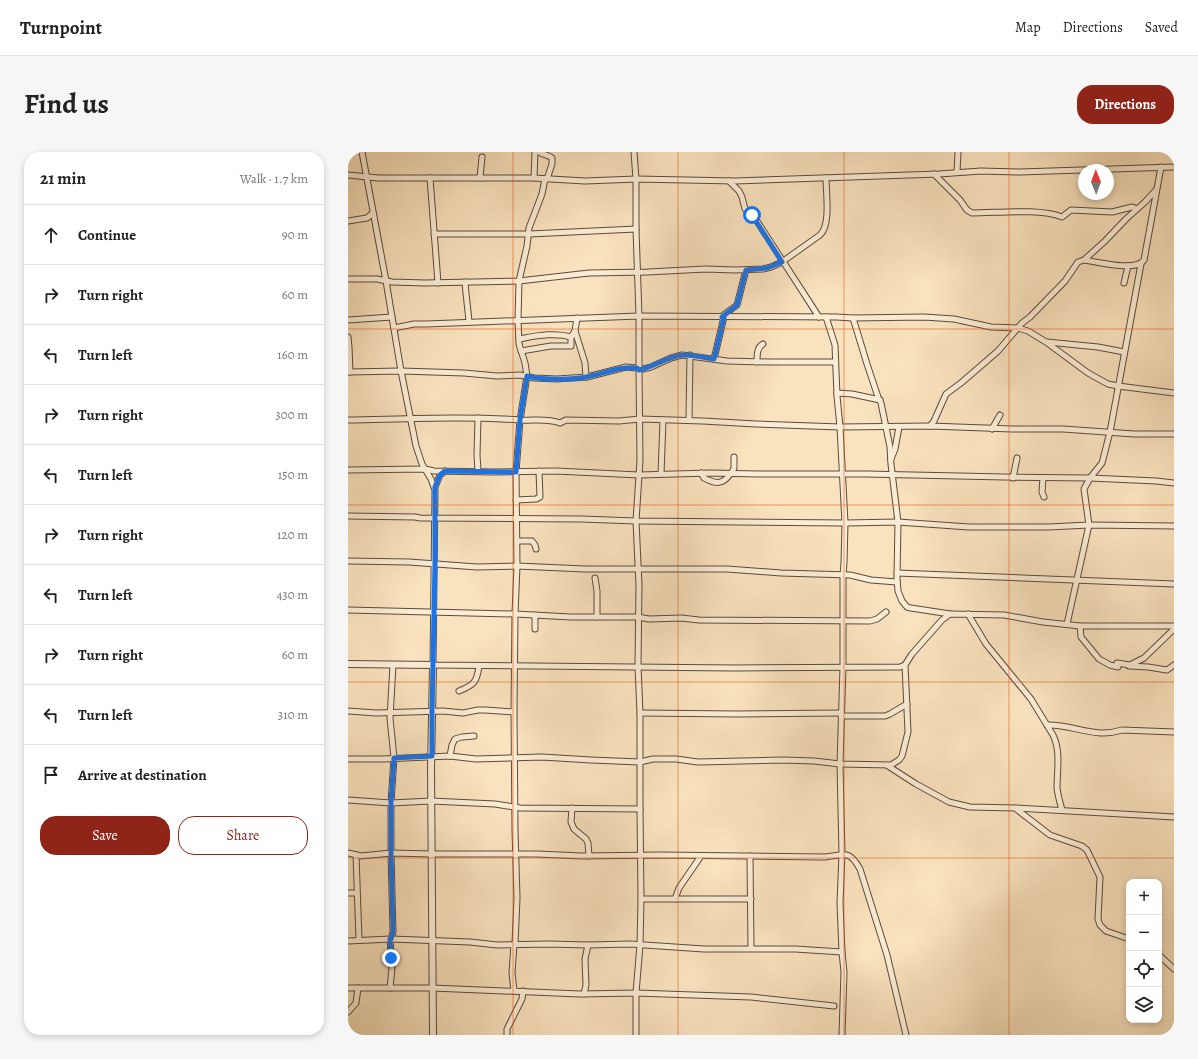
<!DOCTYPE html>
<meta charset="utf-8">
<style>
:root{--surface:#fff;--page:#f6f6f6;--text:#222;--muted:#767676;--line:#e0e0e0;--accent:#8f2418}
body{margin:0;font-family:Alegreya,serif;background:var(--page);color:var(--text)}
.controls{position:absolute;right:12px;bottom:12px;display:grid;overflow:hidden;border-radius:8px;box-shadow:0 2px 6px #0003}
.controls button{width:36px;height:36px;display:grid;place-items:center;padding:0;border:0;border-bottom:1px solid var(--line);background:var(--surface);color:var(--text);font:20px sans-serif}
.compass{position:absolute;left:730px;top:12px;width:36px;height:36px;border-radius:50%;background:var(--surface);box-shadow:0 2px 6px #0003;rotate:359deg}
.stop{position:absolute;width:12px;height:12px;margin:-9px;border:3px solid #1a73e8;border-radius:50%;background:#fff}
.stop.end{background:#1a73e8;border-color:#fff;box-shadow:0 1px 4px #0008}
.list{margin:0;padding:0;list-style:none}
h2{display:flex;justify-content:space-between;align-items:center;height:52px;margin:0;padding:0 16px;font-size:17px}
h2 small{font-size:13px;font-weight:400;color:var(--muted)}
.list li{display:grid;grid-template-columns:26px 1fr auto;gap:12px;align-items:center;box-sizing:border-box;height:60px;padding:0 16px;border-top:1px solid var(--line)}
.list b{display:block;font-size:15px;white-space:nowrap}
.list em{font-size:13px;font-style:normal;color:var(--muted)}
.actions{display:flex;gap:8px;padding:12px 16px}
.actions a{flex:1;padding:9px 0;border:1px solid var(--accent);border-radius:16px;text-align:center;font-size:14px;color:var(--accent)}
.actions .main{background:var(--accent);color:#fff}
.icon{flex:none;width:22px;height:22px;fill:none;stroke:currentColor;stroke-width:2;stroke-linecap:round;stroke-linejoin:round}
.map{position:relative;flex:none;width:826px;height:883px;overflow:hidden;border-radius:16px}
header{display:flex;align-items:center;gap:24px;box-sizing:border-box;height:56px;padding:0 20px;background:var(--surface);border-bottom:1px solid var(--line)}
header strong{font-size:19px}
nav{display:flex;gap:22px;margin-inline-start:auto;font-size:14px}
.intro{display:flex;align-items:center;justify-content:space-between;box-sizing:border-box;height:96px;padding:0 24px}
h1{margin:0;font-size:28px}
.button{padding:10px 18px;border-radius:16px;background:var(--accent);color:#fff;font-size:14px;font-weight:700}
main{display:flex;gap:24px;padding:0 24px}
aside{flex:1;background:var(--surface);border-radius:16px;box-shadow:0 2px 6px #0003}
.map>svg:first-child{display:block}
</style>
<header>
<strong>Turnpoint</strong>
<nav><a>Map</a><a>Directions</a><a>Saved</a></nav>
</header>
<div class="intro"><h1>Find us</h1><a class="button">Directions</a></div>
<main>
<aside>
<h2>21 min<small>Walk · 1.7 km</small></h2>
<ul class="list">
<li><svg class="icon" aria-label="ahead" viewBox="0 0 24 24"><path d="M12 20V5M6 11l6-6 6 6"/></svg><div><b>Continue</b></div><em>90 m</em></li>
<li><svg class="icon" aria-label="right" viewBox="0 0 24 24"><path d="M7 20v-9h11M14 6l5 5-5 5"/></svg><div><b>Turn right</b></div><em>60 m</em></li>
<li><svg class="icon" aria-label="left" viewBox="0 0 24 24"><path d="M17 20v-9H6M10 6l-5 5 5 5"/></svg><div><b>Turn left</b></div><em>160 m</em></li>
<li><svg class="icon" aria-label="right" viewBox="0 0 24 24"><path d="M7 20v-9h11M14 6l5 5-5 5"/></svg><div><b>Turn right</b></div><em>300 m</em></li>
<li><svg class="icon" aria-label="left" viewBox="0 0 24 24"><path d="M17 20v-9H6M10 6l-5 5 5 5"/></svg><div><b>Turn left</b></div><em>150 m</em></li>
<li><svg class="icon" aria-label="right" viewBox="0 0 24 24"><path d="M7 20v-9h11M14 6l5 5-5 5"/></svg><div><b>Turn right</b></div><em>120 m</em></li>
<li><svg class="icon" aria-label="left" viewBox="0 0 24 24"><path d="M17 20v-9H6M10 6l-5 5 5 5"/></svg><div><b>Turn left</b></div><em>430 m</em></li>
<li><svg class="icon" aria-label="right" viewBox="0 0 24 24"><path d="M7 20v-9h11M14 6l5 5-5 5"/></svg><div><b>Turn right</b></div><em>60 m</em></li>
<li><svg class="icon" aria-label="left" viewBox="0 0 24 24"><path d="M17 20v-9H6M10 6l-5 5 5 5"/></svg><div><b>Turn left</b></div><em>310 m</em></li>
<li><svg class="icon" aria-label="arrive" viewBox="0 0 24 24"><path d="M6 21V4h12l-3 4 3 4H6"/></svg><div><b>Arrive at destination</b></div></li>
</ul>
<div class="actions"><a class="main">Save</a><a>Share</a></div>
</aside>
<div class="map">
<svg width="826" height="883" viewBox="0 0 826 883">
<rect width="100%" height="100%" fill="#f9e2be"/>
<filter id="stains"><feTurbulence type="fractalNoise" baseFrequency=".005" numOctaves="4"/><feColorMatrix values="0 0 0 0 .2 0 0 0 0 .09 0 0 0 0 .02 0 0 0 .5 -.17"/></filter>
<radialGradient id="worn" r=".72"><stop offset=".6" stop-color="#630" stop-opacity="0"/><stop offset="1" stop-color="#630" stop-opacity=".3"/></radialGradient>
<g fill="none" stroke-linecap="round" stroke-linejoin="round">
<!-- minor casing -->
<g stroke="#5c4a3c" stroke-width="7">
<g id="minor">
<polyline points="14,0 38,129 53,219 68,294 74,312 83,327 87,338 85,513 386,516 552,515 557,513 564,502 594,468 602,462 656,463 695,470 732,474 826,474"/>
<path d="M191,0c4,3 10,3 13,6v6l-5,15"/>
<polyline points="286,0 288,27 288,77 291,164 291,218 292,308 288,369 291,433 290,514 292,561 292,657 293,747 292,793 288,841 288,883"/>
<polyline points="609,20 610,0"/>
<path d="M586,22l26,26 7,10 5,3c26,0 67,-5 90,4l9,-7 41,2 20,-5 5,2"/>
<polyline points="0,23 30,26 186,26 237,29 288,27 387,29 591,22 633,19 672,20 826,15"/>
<polyline points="82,26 90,131"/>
<polyline points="132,26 134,5"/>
<polyline points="186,26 187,0"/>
<polyline points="381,29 391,39 394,45 397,57 405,63 471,165"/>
<polyline points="0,69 19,66 25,61"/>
<polyline points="86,82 181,82 288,77"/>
<polyline points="736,108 757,89 778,67 797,50 808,38"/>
<path d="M0,127h29l15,3 33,1 94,-2 70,-8 59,-1 57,-3 30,1 28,-1 8,-2 11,-5 38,-27c11,-10 6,-42 6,-57"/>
<path d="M117,130c1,14 3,27 4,40"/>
<polyline points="776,131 780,114"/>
<polyline points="373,165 389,153 398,118"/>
<polyline points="478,165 487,193 489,244 492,275 497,371 496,411 495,423 495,515 492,612 494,702 492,751 494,800 496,820 494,883"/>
<polyline points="505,166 519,212 530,245 533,251 542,295 543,312 550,370 549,426 550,439 554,449 559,455 563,456 602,462"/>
<polyline points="0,168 44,165"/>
<polyline points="46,176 66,172 79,172 291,164 488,165 505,166 576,165 606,167 643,175 670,176 680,179 698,190 740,221 760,232 770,234 826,241"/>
<polyline points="227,179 237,211 238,225"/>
<polyline points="0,185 1,195 2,220"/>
<path d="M171,187c17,-3 35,-7 52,-2"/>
<polyline points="699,190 750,195 776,200"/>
<polyline points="173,199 203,194 223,194 223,185 227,179 229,166"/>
<polyline points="366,207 376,165"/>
<path d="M409,210c0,-7 0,-15 6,-18"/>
<polyline points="0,220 53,219 116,221 149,224 172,223 186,226 209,227 239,225 278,215 289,216 291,218 303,215 323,206 334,203 379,209 420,210 487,210"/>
<polyline points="489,241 504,242 532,248"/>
<path d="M0,268c57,-1 115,-4 172,0 13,1 27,-2 40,3l6,-3 53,1 21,-2 63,2 53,3 84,3 90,-1 82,3h51l71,5h40"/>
<polyline points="341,268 342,203"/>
<path d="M582,274l4,-5 12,-27 15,-11 37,-32 24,-28 8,-6 35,-36 13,-19 6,-2c14,2 52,12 60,0l17,-93"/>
<polyline points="644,277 652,263"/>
<polyline points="543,307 547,297 551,275"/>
<polyline points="0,318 77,317 86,319 145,320 208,319 291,323 362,321 410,322 519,322 656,325 742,326 808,329 826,331"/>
<polyline points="130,319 129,303 130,266"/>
<path d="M353,321l3,5c11,6 19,7 26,-4"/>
<polyline points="313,322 315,268"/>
<polyline points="383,322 386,316 386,305"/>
<polyline points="665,326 669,306"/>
<polyline points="695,326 694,340 696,345"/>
<polyline points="87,335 92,323 97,319"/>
<polyline points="168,348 188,347 192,345 191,319"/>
<polyline points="0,364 67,365 72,366 233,367 288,369 497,371 550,370 621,375 701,375 741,373 826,374"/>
<polyline points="169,389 184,389 187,393 188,397"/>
<polyline points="0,409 61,410 129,415 169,414 237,417 379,417 433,421 502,423 523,428 549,430"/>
<polyline points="549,421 826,432"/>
<polyline points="247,426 249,439 249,465"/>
<polyline points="0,458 167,462 223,465 290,465 301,467 333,466 351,468 522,469 529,467 538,460"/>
<path d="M620,462l18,30 45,55 22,36c8,16 4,36 4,53 1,8 3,15 5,22"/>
<polyline points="719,472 741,373 736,337 742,326 754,311 762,280 793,112"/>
<polyline points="732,474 733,485 751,507 762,513 770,515 769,511 782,513 796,506 826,477"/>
<polyline points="187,477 187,463"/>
<polyline points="781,514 800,515 819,518 826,513"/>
<path d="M111,539c15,-6 18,-9 20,-25"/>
<polyline points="0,559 28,561 95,559 115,561 130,558 137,558 166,560"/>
<polyline points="292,561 389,562 493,561"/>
<polyline points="493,564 537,564 542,562 559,552"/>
<path d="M699,573c26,-1 47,14 75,5l52,2"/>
<polyline points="102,604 104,593 107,587 114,585 126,584"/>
<polyline points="0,607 35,607 102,604 128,607 194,605 243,608 292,610 305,607 328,607 350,610 435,608 466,609 492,612 543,613 551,608 554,604 560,580 557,513"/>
<polyline points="540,614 568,632 601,650 622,655 667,656 702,683 734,694 739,698 752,725 750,767 752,773 758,779 781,787"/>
<polyline points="0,648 43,651 83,649 147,652 172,656 292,657"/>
<polyline points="224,656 223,670 226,677 238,687 240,691 241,704"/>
<polyline points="668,656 826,665"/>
<path d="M0,701l13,3 30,-3 40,1h107l43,2 81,-1 163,2c19,-2 24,-8 35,12l27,86 19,80"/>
<polyline points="8,703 11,788"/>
<polyline points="402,704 403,796"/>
<polyline points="0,741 8,741"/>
<polyline points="293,747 403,747"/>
<polyline points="327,747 331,736 353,704"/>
<polyline points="42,787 44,816 42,836"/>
<polyline points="43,787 45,780 43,701 43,651 46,606 42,566 45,513"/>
<polyline points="0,789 43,787 122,790 149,793 201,792 240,793 282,792 356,797 447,797 494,800"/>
<polyline points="167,792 169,746 167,678 166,560 167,462 169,414 168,320 172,268 179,224 177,211 171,192 170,168 171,129 179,94 181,76 194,42 197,27"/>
<polyline points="811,803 826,817"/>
<polyline points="0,836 84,836 232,842 288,841 403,845 486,854"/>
<polyline points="166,839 164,821 166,792"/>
<polyline points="236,842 238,833 237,807 240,793"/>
<polyline points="0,860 8,851 10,836"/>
<polyline points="159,883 159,877 174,847 175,839"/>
</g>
</g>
<!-- tertiary casing -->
<g stroke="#5c4a3c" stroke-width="8">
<polyline id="tertiary" points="0,512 85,513 83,616 85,883"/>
</g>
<!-- minor -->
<use href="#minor" stroke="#fbecd5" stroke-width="5"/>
<!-- tertiary -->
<use href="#tertiary" stroke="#fbecd5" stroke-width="6"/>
</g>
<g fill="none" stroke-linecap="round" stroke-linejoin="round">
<!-- route -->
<path stroke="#1a73e8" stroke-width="5" d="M43,806l-1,-19h1l2,-7 -2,-80v-49l3,-45 38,-2v-44l3,-149v-76l5,-12 5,-4 71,1 4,-52 7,-44c13,4 45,4 59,1 17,-3 33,-11 51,-9l2,2c15,-3 29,-14 44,-15 10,-1 21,3 31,4l10,-42h-2l15,-12 9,-35 21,-2 15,-6 -30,-47"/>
</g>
<!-- grid -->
<path fill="none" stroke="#de560c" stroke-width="1" stroke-opacity="0.55" d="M165,0v883M330,0v883M496,0v883M661,0v883M0,177h826M0,353h826M0,530h826M0,706h826"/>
<rect width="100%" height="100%" filter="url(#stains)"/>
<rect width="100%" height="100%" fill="url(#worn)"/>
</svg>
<div class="controls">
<button>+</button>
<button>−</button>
<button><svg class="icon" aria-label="locate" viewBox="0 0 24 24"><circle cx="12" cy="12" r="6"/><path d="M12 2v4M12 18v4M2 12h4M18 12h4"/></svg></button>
<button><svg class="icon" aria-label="layers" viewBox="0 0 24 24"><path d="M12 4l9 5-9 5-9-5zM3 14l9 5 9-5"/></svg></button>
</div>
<svg class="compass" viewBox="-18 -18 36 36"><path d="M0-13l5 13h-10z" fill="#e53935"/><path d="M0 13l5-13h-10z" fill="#767676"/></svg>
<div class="stop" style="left:404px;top:63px"></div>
<div class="stop end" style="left:43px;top:806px"></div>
</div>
</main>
